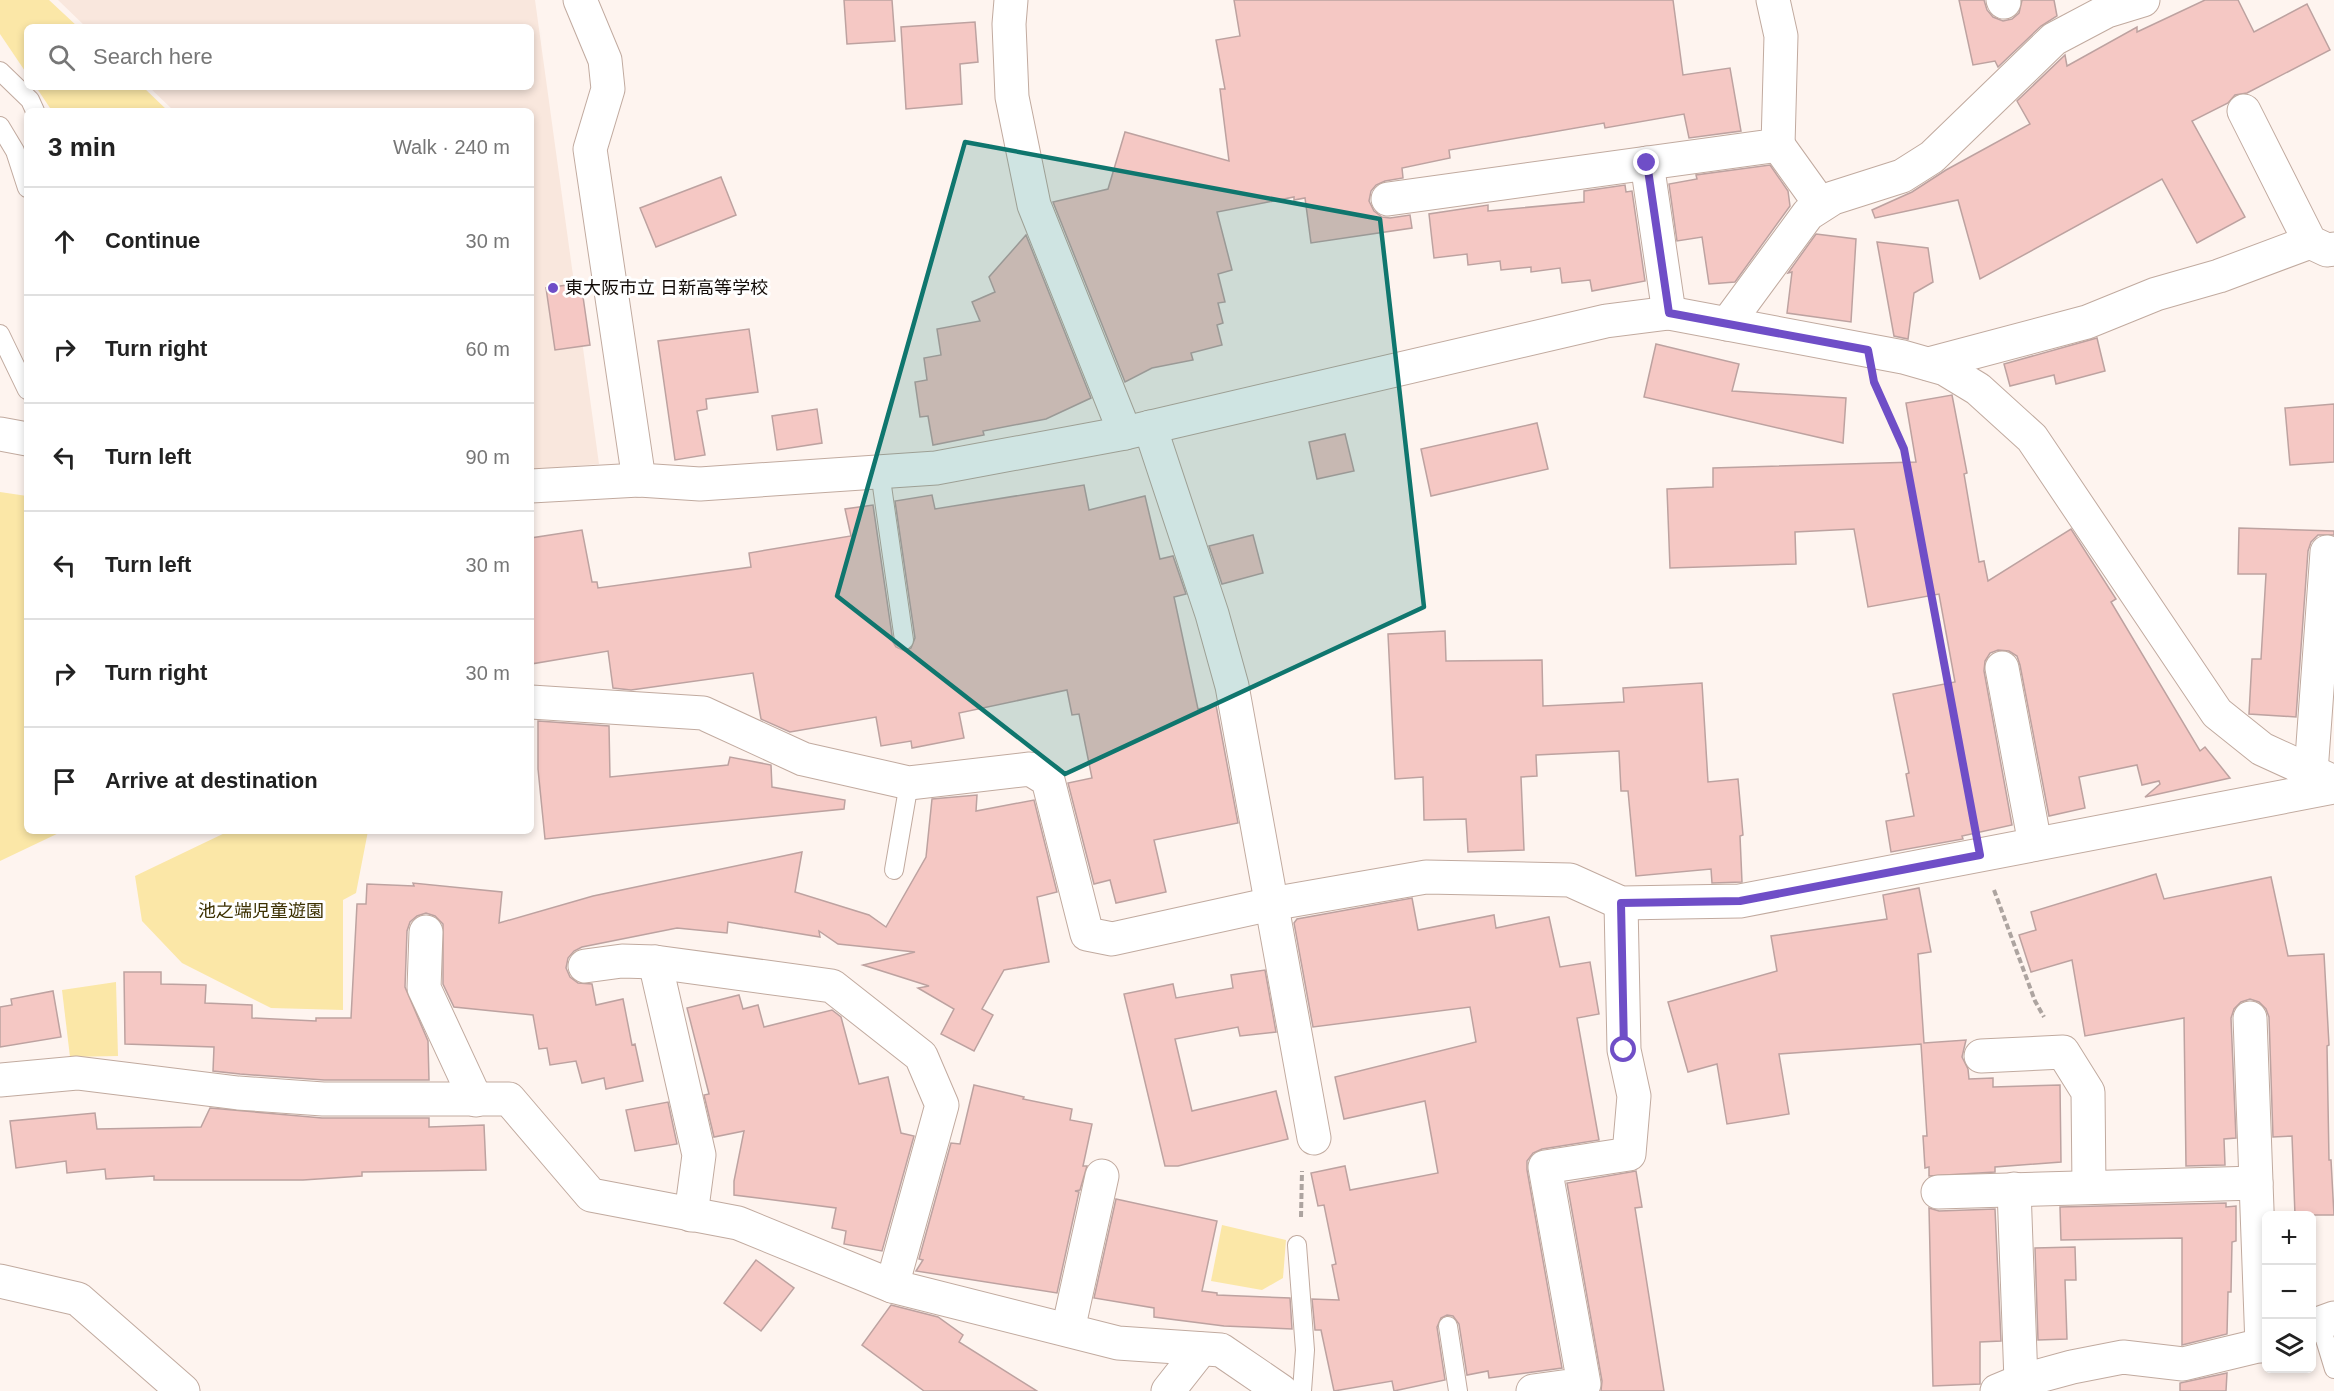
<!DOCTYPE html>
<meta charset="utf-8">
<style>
:root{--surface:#fff;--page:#f2f2f2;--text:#222;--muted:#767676;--line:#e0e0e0}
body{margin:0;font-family:Arial,"Noto Sans JP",sans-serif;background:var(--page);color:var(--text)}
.controls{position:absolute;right:18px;bottom:18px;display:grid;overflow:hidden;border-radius:9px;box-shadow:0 3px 9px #0003}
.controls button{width:54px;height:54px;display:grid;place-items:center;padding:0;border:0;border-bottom:2px solid var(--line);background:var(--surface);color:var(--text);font:30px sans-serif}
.stop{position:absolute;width:18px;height:18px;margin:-14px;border:4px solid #6f4ec7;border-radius:50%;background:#fff}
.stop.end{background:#6f4ec7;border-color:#fff;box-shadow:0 2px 6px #0008}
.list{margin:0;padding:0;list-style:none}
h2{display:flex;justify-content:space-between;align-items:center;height:78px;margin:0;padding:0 24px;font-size:26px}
h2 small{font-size:20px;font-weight:400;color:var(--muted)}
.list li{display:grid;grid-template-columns:39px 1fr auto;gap:18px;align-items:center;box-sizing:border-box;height:108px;padding:0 24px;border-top:2px solid var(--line)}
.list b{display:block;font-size:22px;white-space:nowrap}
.list em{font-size:20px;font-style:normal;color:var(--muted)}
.icon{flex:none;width:33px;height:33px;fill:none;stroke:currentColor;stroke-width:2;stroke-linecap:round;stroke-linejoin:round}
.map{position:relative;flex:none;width:2334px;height:1391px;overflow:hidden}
.search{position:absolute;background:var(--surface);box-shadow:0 3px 9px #0003;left:24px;top:24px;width:510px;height:66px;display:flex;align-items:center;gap:15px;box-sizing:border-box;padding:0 21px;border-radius:9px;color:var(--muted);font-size:22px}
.panel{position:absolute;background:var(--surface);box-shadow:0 3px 9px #0003;left:24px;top:108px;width:510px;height:726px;border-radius:9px}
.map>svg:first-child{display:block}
</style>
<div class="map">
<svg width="2334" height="1391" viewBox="0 0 2334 1391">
<rect width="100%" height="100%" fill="#fef4ef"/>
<!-- built -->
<polygon fill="#f9e7dd" points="58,0 535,0 599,464 531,470 531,111 174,111 149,87 531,87 531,27 86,27"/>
<!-- green -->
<g fill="#fbe7a7">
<polygon points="0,0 49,0 78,27 27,27 27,74 0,34"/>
<polygon points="36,87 143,87 168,111 52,111"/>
<polygon points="0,492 27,496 27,831 63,831 0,861"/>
<polygon points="229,831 368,831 356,893 343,900 343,1010 271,1008 182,963 142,921 135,876"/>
<polygon points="116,982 118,1056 70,1057 62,990"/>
<polygon points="1222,1225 1286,1240 1283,1278 1262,1290 1211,1281"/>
</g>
<!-- building -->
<g fill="#f5c8c4" stroke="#bda2a0" stroke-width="1.5">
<polygon points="844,0 892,0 895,41 847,44"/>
<polygon points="1234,0 1673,0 1683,75 1730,68 1741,131 1689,138 1684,114 1605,128 1604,123 1449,150 1450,158 1402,168 1403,178 1385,181 1376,185 1371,191 1369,201 1374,211 1382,217 1390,218 1410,215 1412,228 1311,243 1305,198 1294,200 1294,197 1217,212 1232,270 1218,274 1225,302 1218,303 1223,323 1217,325 1222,345 1191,353 1193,360 1152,368 1125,382 1053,202 1108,189 1125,132 1229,161 1220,89 1225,89 1216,40 1240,36"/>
<polygon points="1959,0 1984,0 1987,10 1993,17 2003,21 2012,19 2019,13 2022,0 2054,0 2057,16 2041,26 1998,67 1995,61 1973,65"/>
<polygon points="2205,0 2238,0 2254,32 2307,4 2330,50 2247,93 2235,95 2228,103 2192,121 2245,217 2197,243 2162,179 1980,279 1958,200 1875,218 1872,210 1912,192 1946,170 2030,124 2017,101 2065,55 2067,66 2137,27 2137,32"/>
<polygon points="975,22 978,62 960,64 962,104 906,109 901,27"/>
<polygon points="1770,165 1788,191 1790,206 1735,282 1709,284 1702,237 1677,241 1669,184 1697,179 1696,175"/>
<polygon points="721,177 736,215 656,247 640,208"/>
<polygon points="1625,185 1626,192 1632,191 1645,281 1592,291 1590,280 1562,283 1560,268 1531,272 1531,267 1501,270 1500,261 1468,265 1467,254 1434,258 1429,214 1488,205 1488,211 1584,202 1584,191"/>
<polygon points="1816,234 1856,239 1851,322 1787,313 1792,272 1788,273"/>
<polygon points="1026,235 1091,398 1046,419 983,431 984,435 933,445 928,416 920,417 915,382 927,380 924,358 941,355 937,329 980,321 972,302 995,292 989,277"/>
<polygon points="1877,242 1928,248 1933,282 1914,293 1908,339 1894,336"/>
<polygon points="581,283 590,345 555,350 546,288"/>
<polygon points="749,329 758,392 706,399 707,409 697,411 705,455 675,460 658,341"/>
<polygon points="2097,338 2105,371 2056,384 2054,375 2010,386 2004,364"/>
<polygon points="1656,344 1739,364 1732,391 1846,398 1843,443 1644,397"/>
<polygon points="1952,395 1967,473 1964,474 1979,562 1984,561 1988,581 2071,529 2116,599 2111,602 2200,751 2205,747 2230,778 2145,797 2160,784 2159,781 2142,785 2137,765 2079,777 2085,808 2049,816 2020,665 2017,656 2009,651 1998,650 1990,653 1985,661 1984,671 2012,825 1962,836 1963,839 1891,852 1886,821 1914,816 1906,774 1909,773 1893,694 1955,682 1939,594 1868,607 1854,529 1795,532 1796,564 1670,568 1667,489 1713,487 1713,468 1916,462 1906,403"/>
<polygon points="2334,404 2334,462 2290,465 2285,408"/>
<polygon points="817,409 822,443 777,450 772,416"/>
<polygon points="1537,423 1548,469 1431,496 1421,449"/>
<polygon points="1345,434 1354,471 1317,479 1309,442"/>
<polygon points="1084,485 1089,510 1145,496 1160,559 1173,556 1186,594 1174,597 1198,709 1216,705 1238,823 1154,840 1166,892 1116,903 1110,880 1094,884 1068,783 1092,778 1079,714 1072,715 1067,690 959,713 964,738 912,748 911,741 881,746 876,717 790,732 761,719 753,673 631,690 613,688 608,651 531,664 531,538 582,530 592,582 597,582 598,588 751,567 749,553 851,536 845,509 873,505 893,642 896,647 905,651 911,648 915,638 895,501 932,495 935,509"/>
<polygon points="2239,528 2334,531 2334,535 2318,535 2311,542 2308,551 2296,717 2249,714 2252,659 2261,659 2266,574 2238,574"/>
<polygon points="1253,535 1263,573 1222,584 1209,546"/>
<polygon points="1445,631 1446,661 1542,660 1543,706 1624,702 1623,688 1702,683 1708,782 1738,779 1743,835 1740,836 1742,882 1712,883 1711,869 1636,876 1628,791 1621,791 1619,751 1536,755 1537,776 1521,777 1524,850 1468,852 1466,819 1424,820 1423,777 1395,779 1388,634"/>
<polygon points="538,721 609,726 610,777 728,765 730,757 771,765 772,787 845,800 844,809 545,839 538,769"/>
<polygon points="977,795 976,811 1034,800 1057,892 1037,897 1049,962 1004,970 982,1009 993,1015 974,1051 941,1034 954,1009 918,988 929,986 863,965 915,952 838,944 819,931 820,937 728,922 727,933 677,928 582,947 574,951 568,958 566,968 570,977 578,983 592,984 596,1005 623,999 632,1045 635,1044 643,1081 606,1089 604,1078 582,1083 576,1061 550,1065 547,1048 539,1049 533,1015 454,1007 443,984 443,924 435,916 426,913 417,916 410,922 407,931 405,987 428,1041 429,1080 324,1080 240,1074 213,1071 214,1047 125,1044 124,972 161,972 161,984 206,985 205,1003 252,1005 252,1018 316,1021 316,1018 351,1018 357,904 366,904 367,884 414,886 413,883 502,892 499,923 593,896 802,852 795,892 869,915 886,927 926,857 932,799"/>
<polygon points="2156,874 2164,899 2271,877 2288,956 2324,954 2329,1045 2327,1046 2329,1160 2331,1160 2334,1215 2295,1215 2292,1136 2273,1137 2269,1017 2266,1009 2259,1002 2250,999 2241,1002 2234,1009 2231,1018 2236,1138 2224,1139 2225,1165 2186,1166 2184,1018 2085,1036 2072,960 2031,972 2019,935 2036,930 2031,912"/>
<polygon points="1919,888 1931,952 1918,954 1924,1043 1966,1040 1962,1057 1968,1069 1969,1079 1993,1078 1993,1087 2060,1085 2061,1162 1995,1167 1995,1172 1929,1176 1929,1167 1925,1168 1923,1136 1927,1136 1921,1044 1779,1054 1789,1114 1727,1124 1717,1064 1688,1072 1668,1002 1777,971 1771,936 1887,919 1883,895"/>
<polygon points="1412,898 1418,930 1494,915 1496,928 1549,917 1560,967 1590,962 1599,1014 1577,1018 1599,1140 1542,1149 1533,1153 1527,1161 1527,1170 1562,1368 1489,1378 1488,1371 1467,1375 1459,1324 1453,1316 1447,1315 1441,1318 1437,1327 1445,1380 1394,1391 1392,1381 1334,1391 1321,1330 1315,1330 1312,1299 1339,1300 1332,1265 1336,1264 1324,1205 1318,1206 1311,1173 1345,1166 1350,1190 1438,1173 1425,1101 1344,1119 1335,1077 1476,1042 1470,1007 1313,1027 1294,923 1297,919"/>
<polygon points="1265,970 1276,1032 1240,1036 1238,1027 1175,1039 1192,1111 1276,1091 1288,1139 1178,1166 1165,1166 1124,994 1173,984 1176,998 1233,988 1231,975"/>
<polygon points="53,991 61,1037 0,1047 0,1007 12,1005 11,999"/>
<polygon points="739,995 743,1009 758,1005 764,1027 832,1010 841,1017 859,1084 888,1077 901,1133 914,1136 882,1251 844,1244 846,1231 832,1228 836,1208 734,1195 734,1181 744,1131 714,1137 704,1095 709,1094 687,1008"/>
<polygon points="974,1085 1024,1097 1023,1099 1072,1109 1070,1120 1092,1124 1083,1166 1087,1166 1080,1190 1075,1191 1079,1192 1057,1293 916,1271 923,1260 919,1259 951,1143 960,1144"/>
<polygon points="668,1102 677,1144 635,1151 626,1110"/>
<polygon points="210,1108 322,1118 429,1118 429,1127 484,1125 486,1170 362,1172 362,1176 303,1180 154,1180 154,1176 106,1179 105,1169 67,1173 66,1161 16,1168 10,1121 95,1113 97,1129 201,1127"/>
<polygon points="1636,1171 1642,1207 1635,1208 1664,1391 1601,1391 1602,1381 1567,1183"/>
<polygon points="1116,1199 1217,1221 1202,1291 1217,1293 1217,1295 1290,1298 1292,1329 1224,1326 1154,1317 1154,1308 1094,1298"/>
<polygon points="2226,1203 2226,1207 2236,1206 2236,1241 2232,1242 2231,1292 2228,1292 2227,1334 2182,1345 2182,1238 2061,1240 2060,1207"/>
<polygon points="1929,1208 1939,1211 1995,1209 2001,1341 1980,1342 1980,1384 1933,1386"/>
<polygon points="2075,1247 2076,1280 2065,1280 2067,1339 2038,1340 2035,1248"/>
<polygon points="756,1260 794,1288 761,1331 724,1303"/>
<polygon points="891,1305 938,1317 963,1335 959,1342 1037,1391 924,1391 862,1345"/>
<polygon points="2227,1373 2226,1391 2180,1391 2180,1383"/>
</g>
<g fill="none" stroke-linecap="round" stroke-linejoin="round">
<!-- lane casing -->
<g stroke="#c1aa9f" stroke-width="20">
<g id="lane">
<polyline points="0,71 30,100 35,111"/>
<polyline points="0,126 15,151 27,188"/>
<polyline points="0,334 27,390"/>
<polyline points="880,472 904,640"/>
<polyline points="894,870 909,783"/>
<polyline points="1297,1245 1305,1350 1302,1391"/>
<polyline points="2320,1323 2334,1369"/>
<polyline points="1448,1326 1458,1391"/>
</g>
</g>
<!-- street casing -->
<g stroke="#c1aa9f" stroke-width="35">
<g id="street">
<polyline points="580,0 605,60 608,89 590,149 639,480"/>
<polyline points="1011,0 1009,24 1012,97 1034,205 1125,433"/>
<polyline points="2003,0 2004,2"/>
<polyline points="2244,111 2310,242 2327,250 2334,249"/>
<polyline points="1778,145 1821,205"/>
<polyline points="1647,163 1669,313"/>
<polyline points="1388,199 1778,145 1781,36 1773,0"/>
<polyline points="1727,324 1808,214 1833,198 1902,176 1932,157 2054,39 2107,11 2143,0"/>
<polyline points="1929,364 2087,322 2156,294 2219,276 2310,242"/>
<polyline points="1150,427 1212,614 1232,686 1314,1138"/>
<polyline points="0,434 27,439"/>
<polyline points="2002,668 2035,844"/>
<polyline points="531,702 703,713 803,759 909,783 1030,769 1048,780 1087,934 1112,939 1271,904 1426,877 1570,880 1621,903 1740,901 2334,787"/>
<polyline points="2311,772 2327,552"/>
<polyline points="426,932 424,988 476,1100"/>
<polyline points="655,962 699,1155 691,1215"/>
<polyline points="585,966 622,961 655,962 832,986 921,1056 942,1105 892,1286"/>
<polyline points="2250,1018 2262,1346"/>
<polyline points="1981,1056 2063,1052 2088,1092 2089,1187"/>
<polyline points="0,1080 77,1073 238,1093 323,1099 509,1099 591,1195 738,1223 892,1286 1118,1343 1221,1350 1281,1391"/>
<polyline points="2014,1189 2021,1381"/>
<polyline points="1938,1192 2256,1183"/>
<polyline points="0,1281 78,1299 183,1391"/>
<polyline points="2312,1326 2334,1318"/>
<polyline points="1068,1330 1102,1176"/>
<polyline points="1168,1391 1201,1349"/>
<polyline points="1533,1391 1584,1384 1545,1167 1629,1154 1634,1096 1624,1050 1621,903"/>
<polyline points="1997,1391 2021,1381 2072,1367 2123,1357 2183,1364 2266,1344"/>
</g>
</g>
<!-- secondary casing -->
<g stroke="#c1aa9f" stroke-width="35">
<polyline id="secondary" points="531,486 639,480 700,484 936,468 1125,433 1606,321 1669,313 1903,357 1945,369 1978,389 2032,438 2217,713 2262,749 2334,782"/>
</g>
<!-- path -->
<g stroke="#ada4a0" stroke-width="4" stroke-dasharray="6 3" stroke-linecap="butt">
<polyline points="1877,389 1904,449 1973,820"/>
<polyline points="1994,890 2035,1001 2044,1017"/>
<polyline points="1301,1217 1302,1171"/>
</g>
<!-- lane -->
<use href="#lane" stroke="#fff" stroke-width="18"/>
<!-- street -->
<use href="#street" stroke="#fff" stroke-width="33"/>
<!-- secondary -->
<use href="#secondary" stroke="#fff" stroke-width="33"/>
</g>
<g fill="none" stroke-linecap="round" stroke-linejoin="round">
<!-- route -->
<polyline stroke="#6f4ec7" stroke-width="8" points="1624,1050 1621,903 1740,901 1980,855 1904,449 1874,382 1868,350 1669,313 1647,163"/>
</g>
<!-- marked area -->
<path fill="#0f766e" fill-opacity="0.2" stroke="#0f766e" stroke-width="4.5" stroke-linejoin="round" d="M965,142l415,77 44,388 -359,167 -228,-178z"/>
<!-- markers -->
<circle fill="#6f4ec7" stroke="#fff" stroke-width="2" cx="553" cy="288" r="6"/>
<g text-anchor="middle" stroke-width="6" stroke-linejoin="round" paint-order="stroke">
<!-- poi labels -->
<g font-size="18" fill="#120b07" stroke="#fff" text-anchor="start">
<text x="565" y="294">東大阪市立 日新高等学校</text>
</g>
<!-- park labels -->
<g font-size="18" fill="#3c3001" stroke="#fff">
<text x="261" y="917">池之端児童遊園</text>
</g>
</g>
</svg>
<div class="controls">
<button>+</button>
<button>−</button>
<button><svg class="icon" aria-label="layers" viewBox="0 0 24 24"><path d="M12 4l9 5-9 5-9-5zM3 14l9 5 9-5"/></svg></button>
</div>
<div class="stop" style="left:1624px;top:1050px"></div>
<div class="stop end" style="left:1647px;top:163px"></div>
<div class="search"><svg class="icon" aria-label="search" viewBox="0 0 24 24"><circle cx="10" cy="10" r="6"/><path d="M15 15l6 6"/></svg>Search here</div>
<section class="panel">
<h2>3 min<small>Walk · 240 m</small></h2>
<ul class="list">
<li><svg class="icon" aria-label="ahead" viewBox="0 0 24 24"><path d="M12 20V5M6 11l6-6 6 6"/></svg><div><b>Continue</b></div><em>30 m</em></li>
<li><svg class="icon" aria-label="right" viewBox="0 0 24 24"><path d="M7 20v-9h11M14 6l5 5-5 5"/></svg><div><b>Turn right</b></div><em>60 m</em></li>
<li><svg class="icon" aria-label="left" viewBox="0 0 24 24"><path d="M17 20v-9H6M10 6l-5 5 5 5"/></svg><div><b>Turn left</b></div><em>90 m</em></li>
<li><svg class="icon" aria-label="left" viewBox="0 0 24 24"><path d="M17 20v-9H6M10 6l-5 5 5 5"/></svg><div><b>Turn left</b></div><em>30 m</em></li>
<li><svg class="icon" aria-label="right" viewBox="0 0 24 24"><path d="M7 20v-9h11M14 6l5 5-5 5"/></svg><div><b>Turn right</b></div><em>30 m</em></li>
<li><svg class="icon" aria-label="arrive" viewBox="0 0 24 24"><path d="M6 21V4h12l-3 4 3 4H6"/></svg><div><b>Arrive at destination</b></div></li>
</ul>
</section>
</div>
